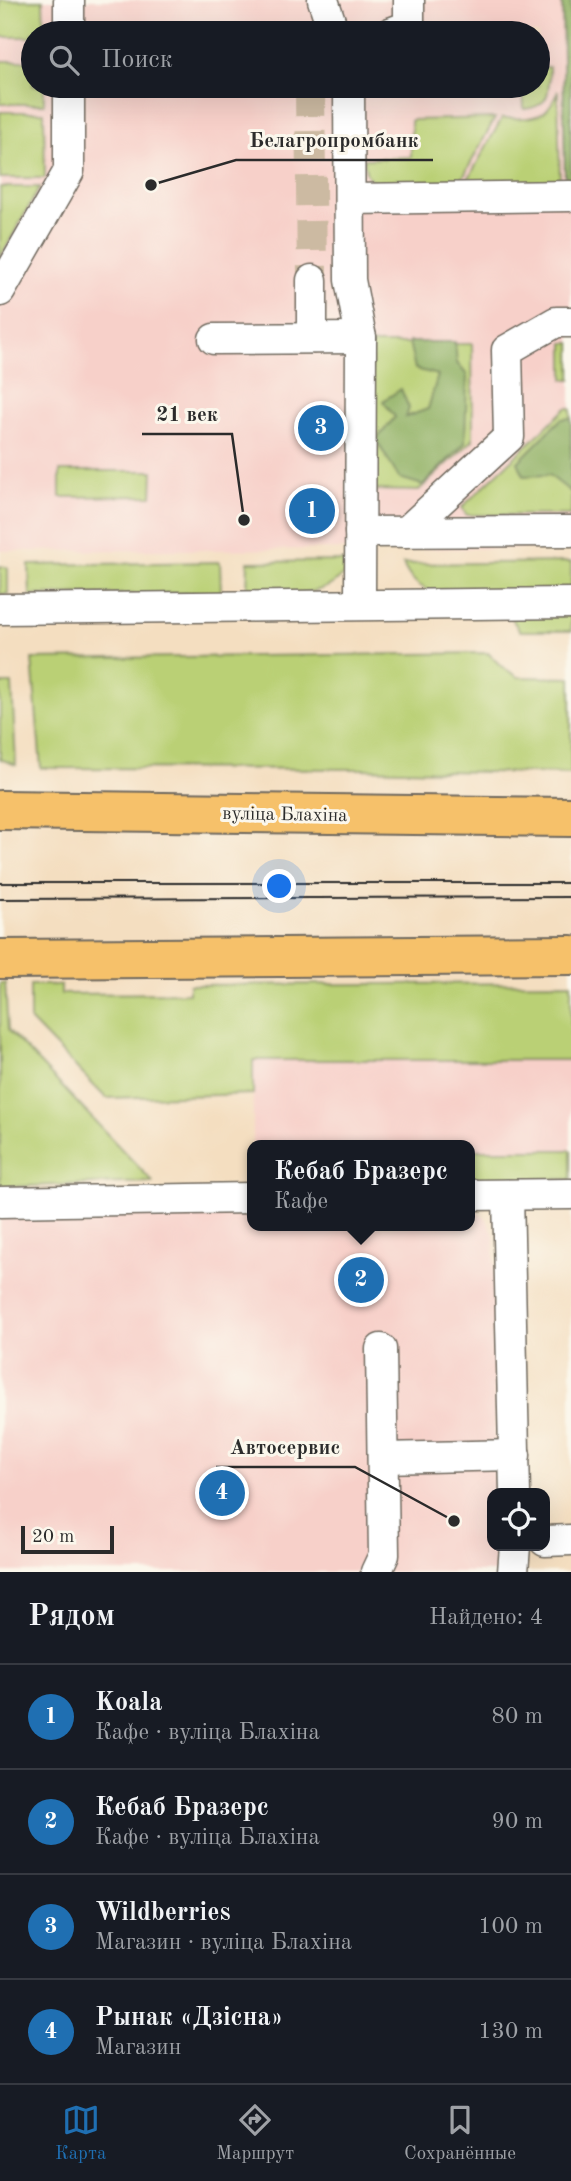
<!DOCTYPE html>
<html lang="ru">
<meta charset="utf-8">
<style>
:root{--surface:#171b24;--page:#242831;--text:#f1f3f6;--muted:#9ea1a6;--line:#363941;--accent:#1f6fb2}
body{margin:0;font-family:"Old Standard TT",serif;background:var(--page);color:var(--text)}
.controls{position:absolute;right:21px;bottom:21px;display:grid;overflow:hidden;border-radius:14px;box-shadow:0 7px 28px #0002}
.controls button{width:63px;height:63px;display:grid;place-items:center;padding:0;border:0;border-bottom:2px solid var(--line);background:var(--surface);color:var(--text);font:35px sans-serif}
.scale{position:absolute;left:21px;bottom:18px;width:93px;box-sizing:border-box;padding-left:7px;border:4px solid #2b2b2b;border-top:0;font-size:19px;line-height:24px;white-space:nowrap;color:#2b2b2b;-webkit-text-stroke:5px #fbf7ec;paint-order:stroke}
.you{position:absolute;left:280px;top:887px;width:24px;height:24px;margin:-18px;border:5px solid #fff;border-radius:50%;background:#1a73e8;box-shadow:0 0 0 10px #1a73e833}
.badge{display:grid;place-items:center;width:46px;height:46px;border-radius:50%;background:var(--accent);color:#fff;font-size:23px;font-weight:700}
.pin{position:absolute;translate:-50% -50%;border:4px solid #fff;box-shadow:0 2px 7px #0006}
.popup{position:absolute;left:247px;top:1140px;width:228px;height:91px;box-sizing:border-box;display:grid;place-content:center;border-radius:14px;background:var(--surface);filter:drop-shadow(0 2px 5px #0005);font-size:23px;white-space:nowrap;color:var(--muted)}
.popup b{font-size:26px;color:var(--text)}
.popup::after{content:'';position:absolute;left:50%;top:100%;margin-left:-14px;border:14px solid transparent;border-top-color:var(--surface)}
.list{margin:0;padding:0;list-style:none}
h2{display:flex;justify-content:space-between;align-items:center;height:91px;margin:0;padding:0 28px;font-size:30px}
h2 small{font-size:23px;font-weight:400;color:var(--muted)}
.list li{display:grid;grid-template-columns:46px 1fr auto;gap:21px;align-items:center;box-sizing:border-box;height:105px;padding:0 28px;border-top:2px solid var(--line)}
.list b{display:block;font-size:26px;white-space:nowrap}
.list p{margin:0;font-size:23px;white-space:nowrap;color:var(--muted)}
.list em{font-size:23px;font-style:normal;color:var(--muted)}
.icon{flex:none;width:38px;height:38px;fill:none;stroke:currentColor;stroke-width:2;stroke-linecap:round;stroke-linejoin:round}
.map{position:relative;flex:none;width:571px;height:1572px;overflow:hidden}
.search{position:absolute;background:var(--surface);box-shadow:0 7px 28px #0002;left:21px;right:21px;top:21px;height:77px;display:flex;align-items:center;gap:18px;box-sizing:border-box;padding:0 24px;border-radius:38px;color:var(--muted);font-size:26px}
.sheet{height:511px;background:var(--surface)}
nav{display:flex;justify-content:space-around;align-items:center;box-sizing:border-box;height:98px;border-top:2px solid var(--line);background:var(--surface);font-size:19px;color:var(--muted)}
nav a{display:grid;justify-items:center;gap:4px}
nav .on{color:var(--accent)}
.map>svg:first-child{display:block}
</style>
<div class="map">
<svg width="571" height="1572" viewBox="0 0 571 1572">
<rect width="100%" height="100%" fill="#fbf7ec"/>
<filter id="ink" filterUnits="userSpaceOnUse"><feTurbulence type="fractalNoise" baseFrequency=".0143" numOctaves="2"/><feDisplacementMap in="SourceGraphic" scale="14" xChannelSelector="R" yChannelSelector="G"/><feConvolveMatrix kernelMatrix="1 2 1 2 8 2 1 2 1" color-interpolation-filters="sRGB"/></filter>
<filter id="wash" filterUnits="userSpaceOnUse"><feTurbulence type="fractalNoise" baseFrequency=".00686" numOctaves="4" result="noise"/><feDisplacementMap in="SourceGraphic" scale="28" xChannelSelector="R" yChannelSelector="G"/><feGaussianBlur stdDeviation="1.57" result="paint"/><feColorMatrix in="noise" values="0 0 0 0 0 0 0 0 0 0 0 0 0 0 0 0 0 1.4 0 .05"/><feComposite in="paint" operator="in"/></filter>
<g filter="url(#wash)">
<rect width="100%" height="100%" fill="#f4dec0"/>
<!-- built -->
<g fill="#f7d0c9" fill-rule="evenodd">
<path d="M0,0h571v548l-571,3zM33,33h505v53h-505z"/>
<polygon points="253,1060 571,1060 571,1150 470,1150 470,1145 253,1145"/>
<polygon points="470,1208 486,1218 494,1235 495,1493 492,1493 492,1546 495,1546 495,1572 0,1572 0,1217 252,1212 252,1226 470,1226"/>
</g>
<!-- green -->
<g fill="#bad074" stroke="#727e50" stroke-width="2">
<polygon points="0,0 43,0 44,33 33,33 33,37 0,37"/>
<polygon points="0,61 33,61 33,86 44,86 44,104 0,104"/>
<path d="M549,67c0,23 3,39 -25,42l-1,-23h15v-18z"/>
<path d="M558,90l2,95h-95l37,-67c30,0 44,4 56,-28z"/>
<polygon points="0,112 44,112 45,178 0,178"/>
<path d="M495,118l-36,67 -80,1c-12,-7 -14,-13 -15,-27l47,-2v-37z"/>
<polygon points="0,187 40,187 0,258"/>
<rect x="564" y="343" width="7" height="36"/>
<polygon points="371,344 472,344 473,440 418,491 371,490"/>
<polygon points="566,408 571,408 571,515 466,515 462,507"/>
<polygon points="60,471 153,471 152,496 60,497"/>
<path d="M351,561c-16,42 -67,31 -104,31l1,-30z"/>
<polygon points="220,562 221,593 30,595 29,565"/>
<path d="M571,562v28l-142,1c-13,-7 -20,-13 -26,-27z"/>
<polygon points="0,566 8,568 8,594 0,594"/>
<polygon points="510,616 571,616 571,631 520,631"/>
<polygon points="488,653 501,666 518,677 571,678 571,774 360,769 41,768 32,659"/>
<polygon points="0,684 12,684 16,765 0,759"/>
<polygon points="0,983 5,983 8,1030 153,1182 0,1187"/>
<polygon points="571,983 571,1060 253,1060 253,1094 106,1098 30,1020 30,985 61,985 61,994 189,993 189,985"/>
<polygon points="470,1150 571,1150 571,1179 470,1181"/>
</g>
<!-- forest -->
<g fill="#93b266" stroke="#5f6e48" stroke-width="2">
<polygon points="562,0 571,0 571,185 565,185"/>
<polygon points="409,342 455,342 457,363 467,375 465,443 423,485 399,478 376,440 395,417 383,401 401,389 409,408 406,417 428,409 438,375 415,369"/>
<polygon points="571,418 571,492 549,475 524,476 518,462 561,419"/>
</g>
</g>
<g filter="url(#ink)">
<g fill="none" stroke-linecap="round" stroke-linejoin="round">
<!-- minor-tunnel -->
<polyline stroke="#ccbaa2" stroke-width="30" stroke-dasharray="30 15" stroke-linecap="butt" points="310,86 312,280"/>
<!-- minor casing -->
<g stroke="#716a5f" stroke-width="33">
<g id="minor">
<polyline points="323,0 334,33"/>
<polyline points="69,33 69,0"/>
<polyline points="390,33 409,26 409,0"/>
<polyline points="349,86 350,280 361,338 360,604"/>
<polyline points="350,199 571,196"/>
<polyline points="312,280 312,338"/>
<polyline points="0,291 69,171 69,86"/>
<polyline points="214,339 361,338"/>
<polyline points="360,532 571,531"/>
<polyline points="406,532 509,437 507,350 556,322 571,322"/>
<polyline points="0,609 571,603"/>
<polyline points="470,1195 571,1194"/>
<polyline points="508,1195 515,1493"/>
<polyline points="0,1202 252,1198"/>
<polyline points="383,1458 515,1455"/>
<polyline points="545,1541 571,1540"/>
<polyline points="376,1572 384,1555 381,1349"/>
<polyline points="513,1572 515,1546"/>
</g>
</g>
<!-- major casing -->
<g stroke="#716a5f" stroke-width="42">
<g id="major">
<polyline points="0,810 571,817"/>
<polyline points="0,959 571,955"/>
</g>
</g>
<!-- minor -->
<use href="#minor" stroke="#fff" stroke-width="30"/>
<!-- major -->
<use href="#major" stroke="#f6c16b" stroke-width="38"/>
<!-- tram -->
<g stroke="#2b2b2b" stroke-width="2">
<polyline points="0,883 571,883"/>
<polyline points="0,899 571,897"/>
</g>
</g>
</g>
<g text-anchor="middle" stroke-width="6" stroke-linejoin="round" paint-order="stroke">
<!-- street labels -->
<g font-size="19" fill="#2b2b2b" stroke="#fbf7ec">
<text transform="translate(285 813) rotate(1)" y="7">вуліца Блахіна</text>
</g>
</g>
<!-- callouts -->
<path fill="none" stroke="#2b2b2b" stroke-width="2.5" d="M151 185L236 160H433M244 520L232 434H142M454 1521L355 1467H216"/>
<g fill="#2b2b2b" stroke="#fbf7ec" stroke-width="2.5">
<circle cx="151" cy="185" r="7"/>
<circle cx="244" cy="520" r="7"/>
<circle cx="454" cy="1521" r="7"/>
</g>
<g font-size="21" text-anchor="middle" font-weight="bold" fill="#2b2b2b" stroke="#fbf7ec" stroke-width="6" stroke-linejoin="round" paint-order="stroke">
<text x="334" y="147">Белагропромбанк</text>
<text x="187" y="421">21 век</text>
<text x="285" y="1454">Автосервис</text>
</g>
</svg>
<div class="controls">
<button><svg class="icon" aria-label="locate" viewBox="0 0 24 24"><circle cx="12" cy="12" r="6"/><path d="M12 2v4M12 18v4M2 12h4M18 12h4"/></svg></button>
</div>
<div class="scale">20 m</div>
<div class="you"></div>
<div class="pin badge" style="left:312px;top:511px">1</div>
<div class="pin badge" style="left:361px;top:1280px">2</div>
<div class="popup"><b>Кебаб Бразерс</b>Кафе</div>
<div class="pin badge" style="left:321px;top:428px">3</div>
<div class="pin badge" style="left:222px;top:1493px">4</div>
<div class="search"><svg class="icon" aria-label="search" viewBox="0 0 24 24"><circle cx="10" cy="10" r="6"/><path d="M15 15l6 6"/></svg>Поиск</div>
</div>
<section class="sheet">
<h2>Рядом<small>Найдено: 4</small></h2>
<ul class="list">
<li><span class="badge">1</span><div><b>Koala</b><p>Кафе · вуліца Блахіна</p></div><em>80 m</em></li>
<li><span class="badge">2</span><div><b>Кебаб Бразерс</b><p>Кафе · вуліца Блахіна</p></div><em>90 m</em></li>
<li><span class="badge">3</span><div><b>Wildberries</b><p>Магазин · вуліца Блахіна</p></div><em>100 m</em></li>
<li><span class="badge">4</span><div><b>Рынак «Дзісна»</b><p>Магазин</p></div><em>130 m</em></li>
</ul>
</section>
<nav>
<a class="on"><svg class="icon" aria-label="map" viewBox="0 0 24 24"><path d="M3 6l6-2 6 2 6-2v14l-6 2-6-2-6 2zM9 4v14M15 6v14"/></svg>Карта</a>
<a><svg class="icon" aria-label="directions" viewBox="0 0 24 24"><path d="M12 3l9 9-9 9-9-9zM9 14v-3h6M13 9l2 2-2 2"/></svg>Маршрут</a>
<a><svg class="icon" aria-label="saved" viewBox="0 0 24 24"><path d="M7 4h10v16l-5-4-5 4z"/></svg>Сохранённые</a>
</nav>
